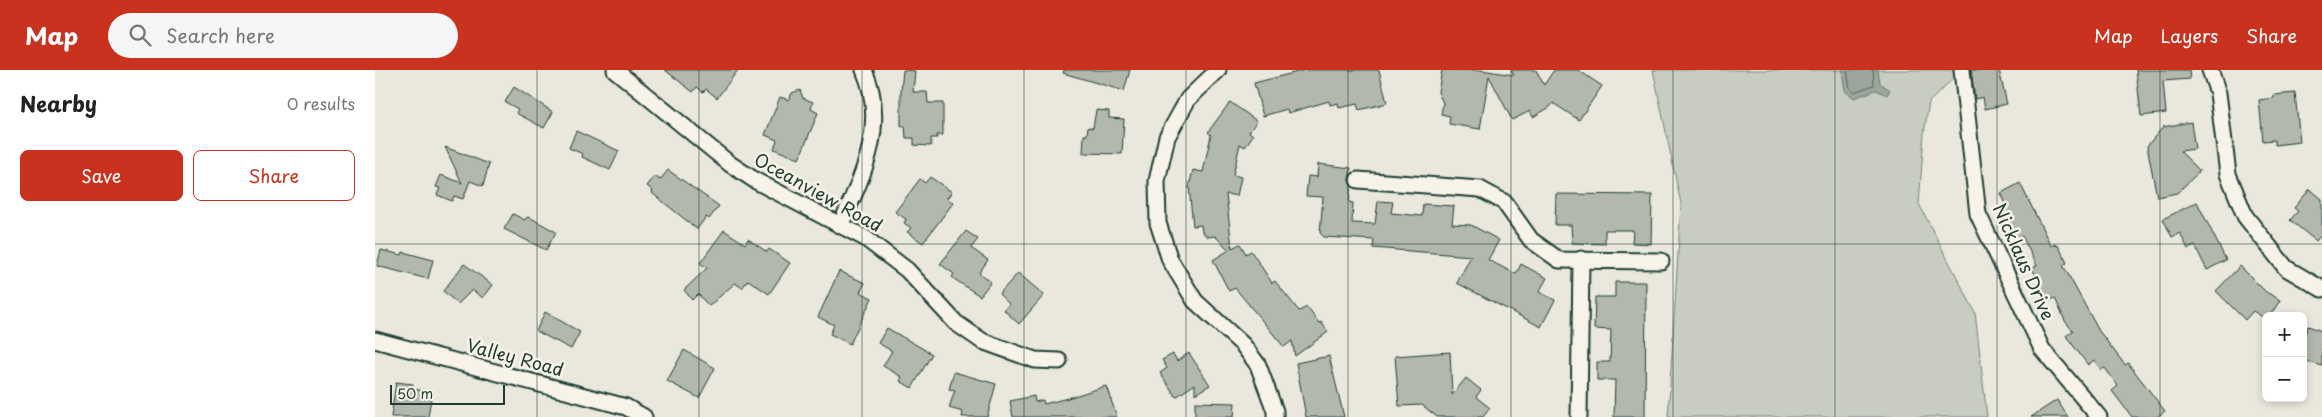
<!DOCTYPE html>
<meta charset="utf-8">
<style>
:root{--surface:#fff;--page:#f6f6f6;--text:#222;--muted:#767676;--line:#e0e0e0;--accent:#c8321e}
body{margin:0;font-family:"Playpen Sans",sans-serif;background:var(--page);color:var(--text)}
.controls{position:absolute;right:15px;bottom:15px;display:grid;overflow:hidden;border-radius:8px;box-shadow:0 2px 8px #0003}
.controls button{width:45px;height:45px;display:grid;place-items:center;padding:0;border:0;border-bottom:1px solid var(--line);background:var(--surface);color:var(--text);font:25px sans-serif}
.scale{position:absolute;left:15px;bottom:12px;width:115px;box-sizing:border-box;padding-left:5px;border:2px solid #1f3d34;border-top:0;font-size:14px;line-height:18px;white-space:nowrap;color:#1f3d34;-webkit-text-stroke:4px #f7f3e8;paint-order:stroke}
.list{margin:0;padding:0;list-style:none}
h2{display:flex;justify-content:space-between;align-items:center;height:65px;margin:0;padding:0 20px;font-size:21px}
h2 small{font-size:16px;font-weight:400;color:var(--muted)}
.actions{display:flex;gap:10px;padding:15px 20px}
.actions a{flex:1;padding:11px 0;border:1px solid var(--accent);border-radius:8px;text-align:center;font-size:18px;color:var(--accent)}
.actions .main{background:var(--accent);color:#fff}
.icon{flex:none;width:28px;height:28px;fill:none;stroke:currentColor;stroke-width:2;stroke-linecap:round;stroke-linejoin:round}
.map{position:relative;flex:none;width:1947px;height:347px;overflow:hidden}
header{display:flex;align-items:center;gap:30px;box-sizing:border-box;height:70px;padding:0 25px;background:var(--accent);color:#fff}
header strong{font-size:24px}
nav{display:flex;gap:28px;margin-inline-start:auto;font-size:18px}
.search{width:350px;height:45px;background:var(--page);display:flex;align-items:center;gap:12px;box-sizing:border-box;padding:0 18px;border-radius:28px;color:var(--muted);font-size:19px}
main{display:flex}
aside{flex:1;background:var(--surface)}
.map>svg:first-child{display:block}
</style>
<header>
<strong>Map</strong>
<div class="search"><svg class="icon" aria-label="search" viewBox="0 0 24 24"><circle cx="10" cy="10" r="6"/><path d="M15 15l6 6"/></svg>Search here</div>
<nav><a>Map</a><a>Layers</a><a>Share</a></nav>
</header>
<main>
<aside>
<h2>Nearby<small>0 results</small></h2>
<ul class="list">
</ul>
<div class="actions"><a class="main">Save</a><a>Share</a></div>
</aside>
<div class="map">
<svg width="1947" height="347" viewBox="0 0 1947 347">
<rect width="100%" height="100%" fill="#eae8dd"/>
<filter id="ink" filterUnits="userSpaceOnUse"><feTurbulence type="fractalNoise" baseFrequency=".02" numOctaves="2"/><feDisplacementMap in="SourceGraphic" scale="10" xChannelSelector="R" yChannelSelector="G"/><feConvolveMatrix kernelMatrix="1 2 1 2 8 2 1 2 1" color-interpolation-filters="sRGB"/></filter>
<g filter="url(#ink)">
<!-- green -->
<polygon fill="#c8ccc1" stroke="#74847a" points="1278,0 1587,0 1554,32 1549,64 1544,134 1600,242 1612,347 1293,347 1306,134"/>
<!-- water -->
<polygon fill="#9ca69c" stroke="#6a7c72" points="1467,0 1503,0 1505,13 1515,20 1512,25 1501,20 1479,28 1470,21"/>
<g fill="none" stroke-linecap="round" stroke-linejoin="round">
<!-- shore -->
<polyline stroke="#51675e" stroke-width="1" points="1472,0 1475,19 1479,22 1499,15 1498,0"/>
</g>
<!-- building -->
<g fill="#b2b8ae" stroke="#1f3d34">
<polygon points="290,0 363,0 342,28 331,19 328,22 322,17 318,22"/>
<polygon points="528,0 540,1 538,22 552,22 553,33 568,33 568,65 562,65 562,68 556,68 556,76 539,75 539,68 531,68 530,56 526,56 526,21"/>
<polygon points="689,0 755,0 749,21 688,3"/>
<polygon points="930,0 1004,0 1012,33 984,40 982,34 964,38 963,33 955,35 954,31 913,43 912,39 888,46 879,13"/>
<polygon points="1067,0 1106,0 1139,5 1136,0 1161,0 1169,15 1179,0 1203,0 1227,16 1204,50 1178,33 1175,37 1158,47 1155,41 1137,50 1114,6 1105,59 1074,54 1075,46 1066,44 1068,33 1063,22"/>
<polygon points="1596,0 1624,0 1632,34 1610,39 1608,27 1600,29"/>
<polygon points="1761,0 1814,0 1815,9 1788,11 1791,43 1766,46"/>
<polygon points="139,17 178,42 169,58 141,43 143,39 130,32"/>
<polygon points="425,20 428,28 438,32 436,39 443,43 424,89 399,79 402,70 390,65 405,27 414,30 417,23"/>
<polygon points="1920,23 1925,72 1900,75 1900,70 1888,71 1884,30 1899,28 1899,25"/>
<polygon points="855,32 882,51 874,62 878,65 870,77 865,74 858,105 866,107 862,126 851,124 857,178 865,174 871,184 876,181 897,213 900,211 924,241 932,237 944,253 946,252 953,262 920,286 917,271 909,277 860,218 854,221 838,190 854,180 840,166 833,167 827,162 826,155 818,156 814,117 818,100 828,102 836,65 833,62"/>
<polygon points="721,40 734,41 734,48 749,49 747,84 708,83 709,65 712,65 713,57 718,58"/>
<polygon points="1816,52 1820,79 1805,81 1825,101 1802,123 1782,127 1772,76 1788,57"/>
<polygon points="201,61 244,81 235,100 207,87 208,84 194,78"/>
<polygon points="70,77 114,94 108,116 95,111 88,129 79,126 77,131 62,125 65,118 61,117 66,105 87,113"/>
<polygon points="943,94 976,98 974,110 976,116 974,132 978,133 977,153 1000,154 1003,131 1018,132 1016,143 1047,146 1048,134 1079,136 1077,154 1096,155 1124,170 1113,190 1141,204 1146,194 1172,208 1164,222 1180,230 1166,257 1082,213 1096,186 998,178 999,170 949,167 945,163 948,127 931,126 933,106 942,107"/>
<polygon points="293,100 344,136 334,149 331,147 322,159 277,123 278,121 272,116 280,106 285,110"/>
<polygon points="555,107 577,122 572,128 578,133 548,173 532,162 536,158 529,153 531,149 520,142 545,109 550,113"/>
<polygon points="1645,113 1676,176 1680,174 1681,176 1683,175 1692,193 1688,195 1724,261 1750,295 1753,293 1790,341 1782,347 1757,347 1737,321 1743,316 1730,298 1726,300 1719,290 1713,295 1691,266 1698,261 1690,251 1680,228 1674,231 1657,198 1662,196 1647,166 1640,169 1624,137 1631,134 1626,123"/>
<polygon points="1935,119 1947,129 1947,164 1941,171 1915,150 1923,141 1919,138"/>
<polygon points="1181,124 1277,125 1276,174 1257,173 1258,160 1230,160 1230,174 1197,173 1196,155 1180,155"/>
<polygon points="1822,132 1851,190 1832,200 1820,176 1813,179 1805,163 1797,167 1788,149"/>
<polygon points="138,144 150,150 152,147 156,148 181,162 171,180 129,159"/>
<polygon points="349,160 370,174 373,169 392,182 394,179 415,193 394,224 373,210 367,218 360,213 334,236 323,224 317,230 309,220 332,198 325,193"/>
<polygon points="591,161 603,169 596,178 613,190 604,203 616,212 605,226 579,209 577,207 579,204 565,194"/>
<polygon points="6,180 27,185 28,182 58,190 53,209 2,196"/>
<polygon points="89,194 118,215 108,228 97,220 83,234 68,221"/>
<polygon points="1865,196 1891,222 1905,230 1895,246 1891,246 1891,249 1878,241 1870,250 1841,221"/>
<polygon points="464,201 490,213 485,222 497,228 475,274 455,264 459,255 443,247"/>
<polygon points="643,203 669,225 644,254 629,240 634,234 624,224"/>
<polygon points="1240,212 1271,212 1270,347 1239,347 1240,310 1222,310 1222,292 1235,292 1236,260 1219,259 1220,227 1240,227"/>
<polygon points="170,242 205,262 196,279 161,261"/>
<polygon points="1933,256 1947,261 1947,296 1928,290 1928,269"/>
<polygon points="512,258 557,284 537,318 525,311 527,307 508,296 517,281 503,273"/>
<polygon points="309,280 340,298 324,328 292,311"/>
<polygon points="1075,282 1077,325 1091,308 1106,320 1101,327 1115,338 1108,347 1062,347 1047,335 1024,336 1020,286"/>
<polygon points="814,283 835,315 820,324 820,314 801,327 785,303 792,298 787,290 798,284 802,291"/>
<polygon points="954,286 969,347 931,347 921,293"/>
<polygon points="579,302 621,314 612,347 587,347 588,342 574,338 580,320 574,319"/>
<polygon points="21,312 38,314 37,319 57,322 53,347 16,347"/>
<polygon points="731,316 742,347 638,347 635,331 659,326 660,332 668,330 669,334 693,328"/>
<polygon points="1682,330 1693,347 1656,347"/>
<polygon points="820,332 860,333 859,347 820,347"/>
</g>
<g fill="none" stroke-linecap="round" stroke-linejoin="round">
<!-- street casing -->
<g stroke="#1f3d34" stroke-width="19">
<g id="street">
<polyline points="240,0 355,94 381,111 490,168 532,200 581,253 607,271 660,290 684,291"/>
<polyline points="843,0 813,29 792,67 782,111 783,153 795,190 820,231 868,275 883,295 900,341 900,347"/>
<polyline points="1587,0 1603,144 1667,279 1724,347"/>
<polyline points="1835,0 1843,23 1853,104 1870,146 1911,198 1947,219"/>
<polyline points="983,110 1105,119 1129,132 1156,170 1184,190 1286,191"/>
<path d="M466,154c22,-49 47,-100 23,-154"/>
<polyline points="0,270 251,337 269,347"/>
<polyline points="1204,347 1206,189"/>
</g>
</g>
<!-- street -->
<use href="#street" stroke="#f7f3e8" stroke-width="15"/>
</g>
</g>
<!-- grid -->
<path fill="none" stroke="#1f3d34" stroke-width="1" stroke-opacity="0.55" d="M162,0v347M324,0v347M487,0v347M649,0v347M811,0v347M973,0v347M1136,0v347M1298,0v347M1460,0v347M1622,0v347M1785,0v347M0,174h1947"/>
<g text-anchor="middle" stroke-width="5" stroke-linejoin="round" paint-order="stroke">
<!-- street labels -->
<g font-size="18" fill="#1f3d34" stroke="#f7f3e8">
<text transform="translate(443 123) rotate(29)" y="6">Oceanview Road</text>
<text transform="translate(1648 192) rotate(66)" y="6">Nicklaus Drive</text>
<text transform="translate(140 288) rotate(15)" y="6">Valley Road</text>
</g>
</g>
</svg>
<div class="controls">
<button>+</button>
<button>−</button>
</div>
<div class="scale">50 m</div>
</div>
</main>
